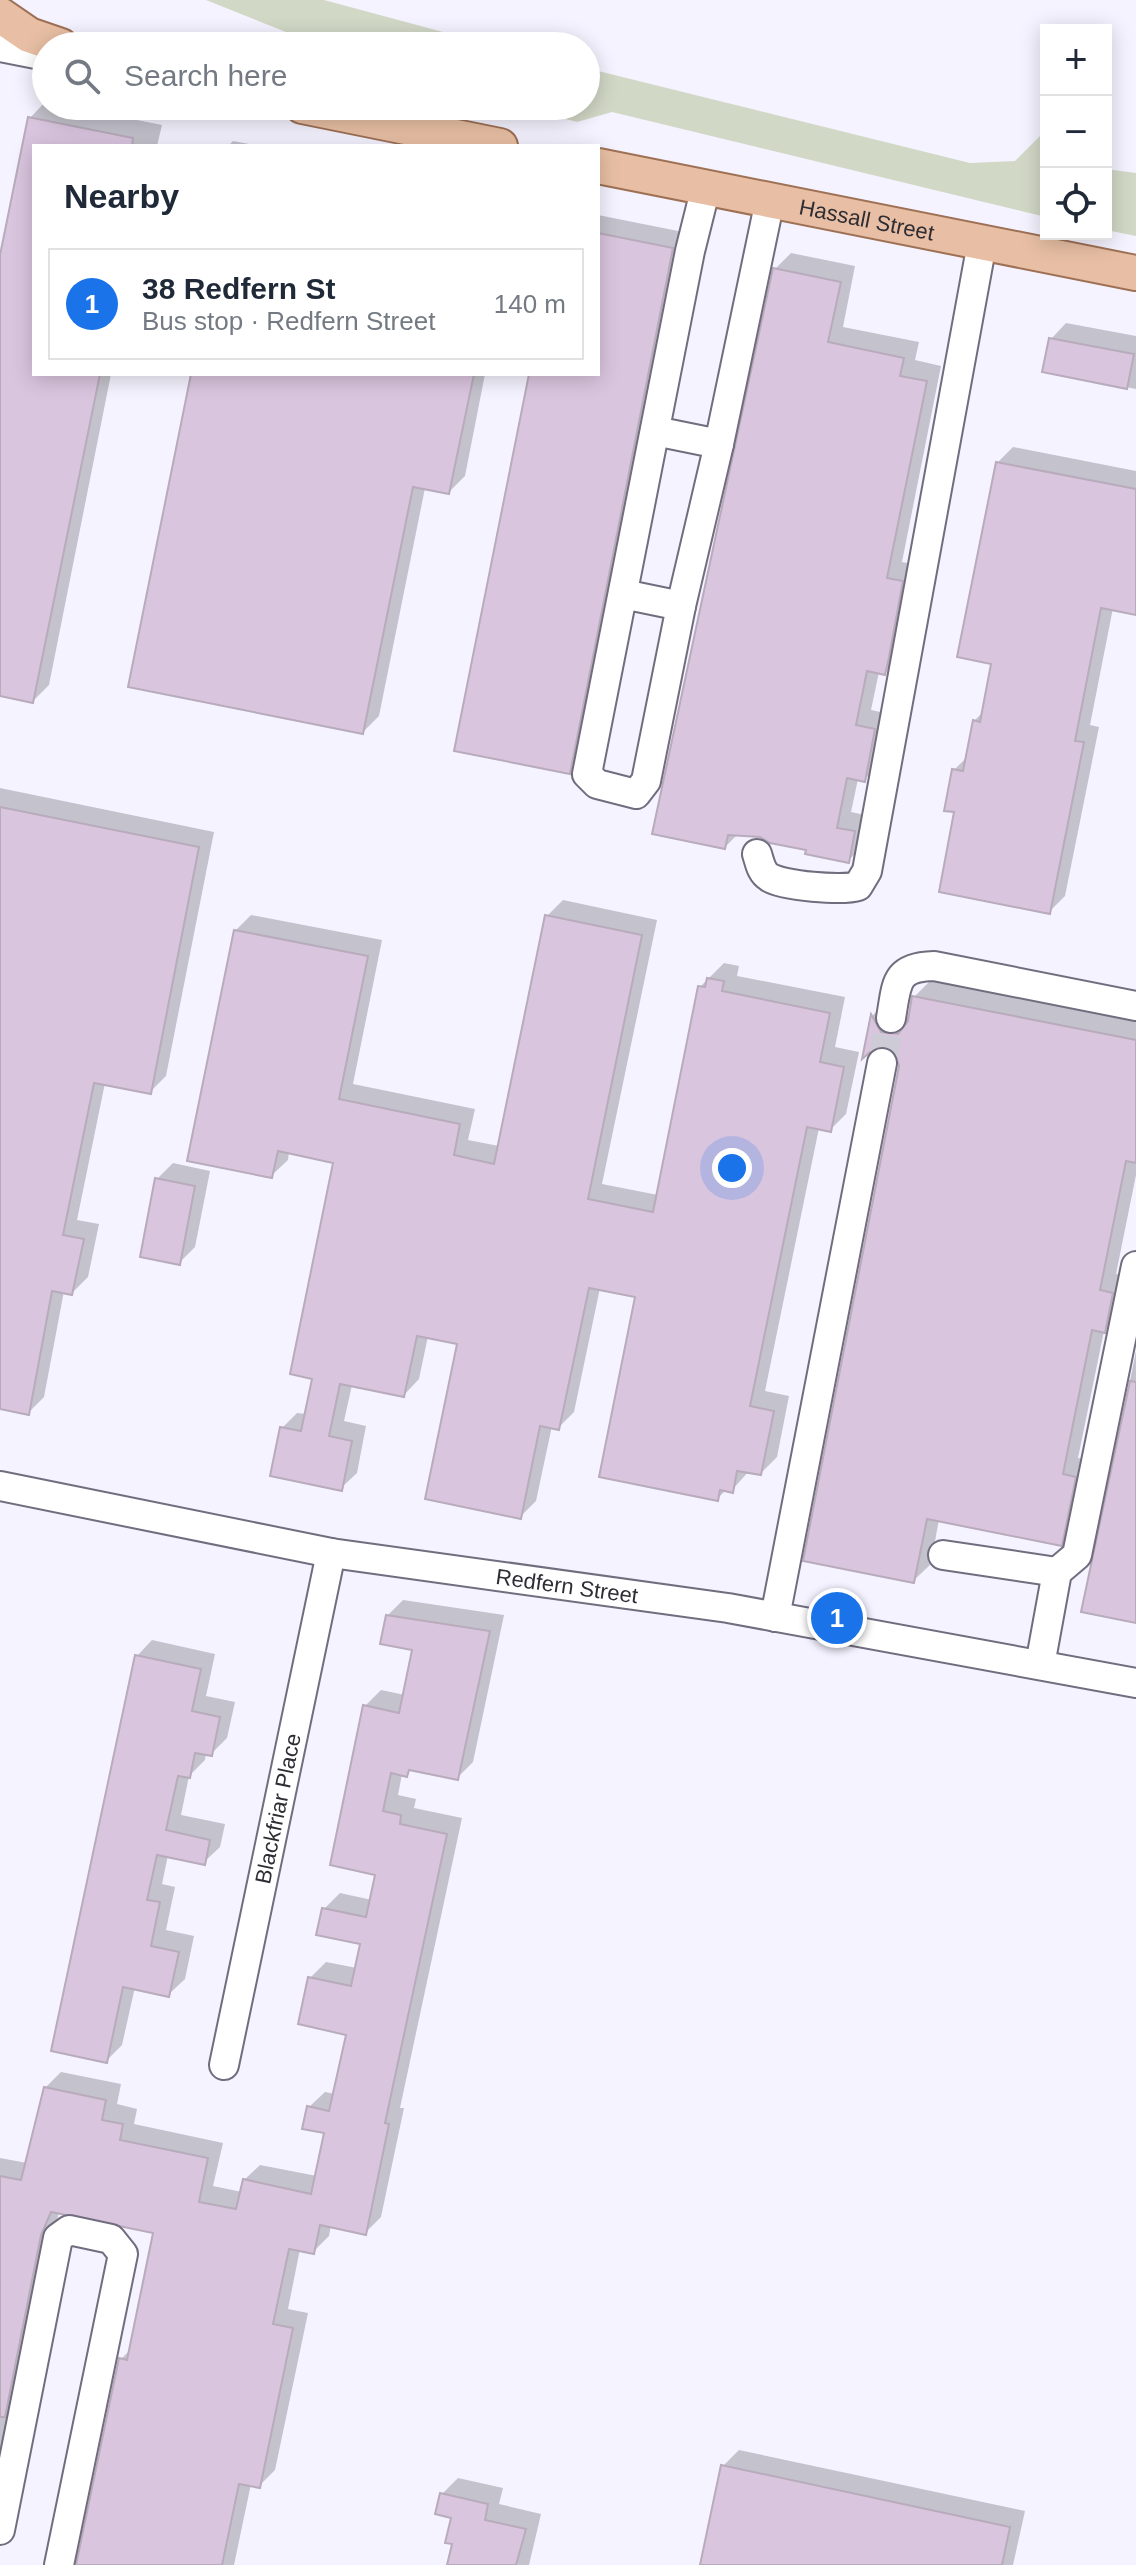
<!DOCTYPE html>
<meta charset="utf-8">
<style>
:root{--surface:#fff;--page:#f2f2f3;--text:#1f2937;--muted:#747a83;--line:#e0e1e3;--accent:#1a73e8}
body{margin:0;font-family:Helvetica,sans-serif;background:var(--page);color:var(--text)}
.controls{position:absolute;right:24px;top:24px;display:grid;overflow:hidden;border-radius:0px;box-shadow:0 4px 20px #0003}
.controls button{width:72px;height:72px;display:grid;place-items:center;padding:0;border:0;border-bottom:2px solid var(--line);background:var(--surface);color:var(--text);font:40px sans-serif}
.you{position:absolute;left:732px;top:1168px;width:28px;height:28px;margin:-20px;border:6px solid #fff;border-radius:50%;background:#1a73e8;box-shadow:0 0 0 12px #1a73e833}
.badge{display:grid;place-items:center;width:52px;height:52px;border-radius:50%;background:var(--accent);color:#fff;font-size:26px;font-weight:700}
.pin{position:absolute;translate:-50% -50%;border:4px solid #fff;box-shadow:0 2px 8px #0006}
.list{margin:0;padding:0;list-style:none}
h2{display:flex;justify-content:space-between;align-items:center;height:104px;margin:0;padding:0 32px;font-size:34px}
h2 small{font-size:26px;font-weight:400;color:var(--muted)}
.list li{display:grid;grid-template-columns:52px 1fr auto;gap:24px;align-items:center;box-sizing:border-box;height:112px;margin:0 16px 16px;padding:0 16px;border:2px solid var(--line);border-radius:0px}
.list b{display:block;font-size:30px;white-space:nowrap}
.list p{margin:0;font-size:26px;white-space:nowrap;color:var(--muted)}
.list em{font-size:26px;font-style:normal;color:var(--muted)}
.icon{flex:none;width:44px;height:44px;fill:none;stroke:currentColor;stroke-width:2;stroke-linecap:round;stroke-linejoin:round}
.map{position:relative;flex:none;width:1136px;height:2565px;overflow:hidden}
.search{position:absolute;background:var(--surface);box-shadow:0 4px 20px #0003;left:32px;top:32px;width:568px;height:88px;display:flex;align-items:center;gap:20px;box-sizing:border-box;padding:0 28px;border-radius:44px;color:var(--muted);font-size:30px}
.panel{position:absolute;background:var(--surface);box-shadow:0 4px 20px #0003;left:32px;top:144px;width:568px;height:232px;border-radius:0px}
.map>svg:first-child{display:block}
</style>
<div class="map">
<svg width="1136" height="2565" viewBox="0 0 1136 2565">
<rect width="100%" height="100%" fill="#f5f3ff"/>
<!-- green -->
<g fill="#d2d8c6">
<polygon points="206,0 324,0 495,46 321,46"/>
<polygon points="586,68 970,163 1015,161 1046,130 1046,217 612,112 577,122 518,106 586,106"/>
<polygon points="1106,169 1136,173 1136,236 1106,230"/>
</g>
<!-- shadow -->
<g fill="#0003">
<polygon points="45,102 46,106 66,106 162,125 157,146 34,146 34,374 111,374 49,685 33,701 0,694 0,265 30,118"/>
<polygon points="233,141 260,146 228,146"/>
<polygon points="598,215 688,233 586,756 570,772 531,374 598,374"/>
<polygon points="791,253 855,266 843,327 919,342 915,360 941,366 902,562 918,565 900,657 885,673 879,672 871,710 890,714 880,764 864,780 858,779 851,812 870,816 864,845 848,861 761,835 738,834 725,847 775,269"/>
<polygon points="1066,323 1136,336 1136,389 1044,371 1051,339"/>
<polygon points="193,374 485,374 465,476 449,492 425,488 379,716 363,732"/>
<polygon points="1013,447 1136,471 1136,613 1113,608 1090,725 1099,727 1065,896 1049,912 957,811 954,770 967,757 974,721 984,711 994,663 997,463"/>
<polygon points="0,788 214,832 166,1076 150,1092 105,1083 77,1220 99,1224 88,1277 72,1293 64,1291 44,1397 29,1412 0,1407"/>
<polygon points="563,900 657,920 602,1184 658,1195 700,987 724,963 739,966 737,976 845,997 835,1047 859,1052 846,1114 830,1130 819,1128 765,1391 789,1396 777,1457 761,1473 749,1471 732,1490 727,1489 717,1499 638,1296 600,1288 574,1412 559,1427 552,1426 536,1501 520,1517 459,1342 428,1336 419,1379 404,1395 352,1385 344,1421 366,1426 357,1473 341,1488 282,1428 297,1413 306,1414 314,1377 336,1161 289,1151 288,1160 272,1175 235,931 251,915 382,940 353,1084 475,1109 468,1140 499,1146 547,916"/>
<polygon points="931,980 1136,1021 1136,1175 1116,1274 1129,1276 1121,1313 1104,1331 1078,1458 1091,1460 1078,1526 1061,1543 939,1519 931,1564 913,1581 901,1066 895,1049 885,1044 875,1045 865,1054 873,1015 889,999 898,1015 910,1017 914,997"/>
<polygon points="173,1163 210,1171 195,1247 179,1263 157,1179"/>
<polygon points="1136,1351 1136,1621 1083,1610"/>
<polygon points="403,1600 504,1615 473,1762 457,1778 413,1769 402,1774 398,1795 416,1799 414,1808 462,1818 400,2108 404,2108 381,2217 365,2233 331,2225 329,2236 313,2252 300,2249 288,2309 308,2313 275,2470 259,2486 251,2484 234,2565 78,2565 121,2359 131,2349 155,2231 59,2211 0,2501 0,2158 27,2163 45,2088 61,2072 121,2084 117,2104 137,2109 134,2124 223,2143 213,2186 242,2192 244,2180 260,2165 317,2176 327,2132 309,2107 325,2092 335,2094 348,2033 310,1978 326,1962 357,1968 362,1943 324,1909 340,1893 372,1900 377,1873 365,1706 381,1690 405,1695 414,1649 387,1616"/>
<polygon points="152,1640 215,1654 206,1696 235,1702 227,1738 211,1754 206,1753 205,1760 189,1776 181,1815 225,1824 220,1847 204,1862 168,1855 162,1884 175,1887 166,1930 194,1936 185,1979 169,1994 135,1987 122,2045 107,2060 137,1656"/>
<polygon points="739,2450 1025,2511 1013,2565 702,2565 723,2466"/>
<polygon points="458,2478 503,2488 499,2504 541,2514 529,2565 449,2565 454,2543 454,2516 442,2494"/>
</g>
<!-- building -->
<g fill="#dac5df" stroke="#b8abbb" stroke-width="2">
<polygon points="28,117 133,138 132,146 34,146 34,374 100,374 33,703 0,696 0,255"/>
<polygon points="598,233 673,248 570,774 454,751 529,374 598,374"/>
<polygon points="773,268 841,282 828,342 904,358 900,376 927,381 887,578 903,581 889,657 885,675 867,671 856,725 875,729 865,782 847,778 837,828 855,831 849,863 805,854 806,850 770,843 760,837 728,835 725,849 652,834"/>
<polygon points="1049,338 1134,354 1127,389 1042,372"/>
<polygon points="191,374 474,374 449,494 413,487 363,734 128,687"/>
<polygon points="996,462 1136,489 1136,615 1101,608 1075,741 1084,742 1050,914 939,892 954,812 944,811 952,769 963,771 973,720 980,722 991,664 957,657"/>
<polygon points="0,807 199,847 151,1094 94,1083 63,1235 84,1239 72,1295 52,1291 29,1415 0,1409"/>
<polygon points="545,915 642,935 588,1199 653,1212 698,986 705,987 707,978 724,981 722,991 830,1013 820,1062 844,1067 831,1132 807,1127 750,1406 774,1411 761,1475 737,1471 733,1493 720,1490 718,1501 599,1477 635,1297 589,1288 559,1430 540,1426 521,1519 425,1499 457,1344 417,1336 404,1397 340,1384 329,1436 352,1441 342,1491 270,1476 280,1427 301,1431 312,1379 290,1374 333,1163 278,1151 272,1178 187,1161 234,930 368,956 339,1099 460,1124 454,1155 494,1164"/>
<polygon points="912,996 1136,1040 1136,1163 1126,1161 1100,1290 1113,1293 1105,1333 1092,1330 1063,1474 1076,1477 1062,1546 927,1519 914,1583 803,1561 899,1066 894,1051 884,1046 876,1047 862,1059 871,1014 881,1032 898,1034 908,1021"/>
<polygon points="155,1178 195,1186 180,1265 140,1257"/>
<polygon points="1130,1381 1136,1382 1136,1623 1081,1612"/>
<polygon points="386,1615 490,1631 458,1780 409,1770 407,1777 391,1773 383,1811 401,1815 400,1824 447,1834 385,2123 389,2124 366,2235 320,2225 314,2254 289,2249 273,2324 293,2328 260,2488 239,2484 222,2565 76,2565 119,2358 127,2360 153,2233 51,2212 41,2235 5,2417 0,2417 0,2176 21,2180 44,2087 106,2100 102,2120 123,2124 120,2140 208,2158 199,2202 236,2209 243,2179 311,2194 324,2133 302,2129 307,2106 329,2111 346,2035 298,2024 308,1977 351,1986 360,1944 316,1935 322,1908 366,1917 375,1875 330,1865 363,1705 399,1713 412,1650 380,1644"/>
<polygon points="135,1655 201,1669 192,1711 220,1717 212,1756 195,1753 190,1778 178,1776 166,1830 210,1840 205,1865 157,1855 147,1900 160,1902 151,1946 179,1952 169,1997 123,1987 107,2063 51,2051"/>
<polygon points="721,2465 1010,2527 1002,2565 700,2565"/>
<polygon points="440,2493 488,2504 485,2520 526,2529 516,2565 447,2565 452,2544 445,2543 451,2518 435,2514"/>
</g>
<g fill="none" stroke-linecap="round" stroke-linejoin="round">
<!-- minor-tunnel -->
<polyline stroke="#cdcbd6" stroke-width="28" stroke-dasharray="28 14" stroke-linecap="butt" points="882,1063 891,1018"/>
<!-- minor casing -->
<g stroke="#716d7e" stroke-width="32">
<g id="minor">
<polyline points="0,47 46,56"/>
<polyline points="655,431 719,444 681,606"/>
<polyline points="719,444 770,200"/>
<polyline points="623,594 681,606 646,781 636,794 597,784 587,774 690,251 706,187"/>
<path d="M757,854c3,9 4,18 12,23 13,9 74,14 89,9l9,-15 115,-628"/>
<path d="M891,1018c6,-34 3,-51 43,-52l202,40"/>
<path id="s1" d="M0,1486l331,67 397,55 408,75"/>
<polyline points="943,1555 1057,1572"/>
<polyline points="775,1617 882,1063"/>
<polyline points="1040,1665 1057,1572 1077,1555 1136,1266"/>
<path id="s2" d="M224,2065l107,-512"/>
<polyline points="0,2530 58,2238 69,2230 111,2239 123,2254 59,2565"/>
</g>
</g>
<!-- major casing -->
<g stroke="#9e7155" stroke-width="38">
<g id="major">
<polyline points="0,15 29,35 61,46"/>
<polyline points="302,106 500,146"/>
<path id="s3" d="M598,166l538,107"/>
</g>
</g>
<!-- minor -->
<use href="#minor" stroke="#fff" stroke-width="28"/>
<!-- major -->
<use href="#major" stroke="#e8bfa4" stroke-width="34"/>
</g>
<g text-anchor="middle" stroke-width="8" stroke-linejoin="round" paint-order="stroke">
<!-- street labels -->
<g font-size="22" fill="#2f2d34" stroke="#fff">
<text dy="8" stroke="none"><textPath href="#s3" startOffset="274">Hassall Street</textPath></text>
<text dy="8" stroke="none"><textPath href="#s1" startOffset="576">Redfern Street</textPath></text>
<text dy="8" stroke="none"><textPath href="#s2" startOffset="262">Blackfriar Place</textPath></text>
</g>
</g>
</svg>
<div class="controls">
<button>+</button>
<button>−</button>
<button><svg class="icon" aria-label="locate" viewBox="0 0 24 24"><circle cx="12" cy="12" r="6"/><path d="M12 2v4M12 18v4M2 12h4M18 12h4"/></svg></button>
</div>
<div class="you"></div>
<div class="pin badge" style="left:837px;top:1618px">1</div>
<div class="search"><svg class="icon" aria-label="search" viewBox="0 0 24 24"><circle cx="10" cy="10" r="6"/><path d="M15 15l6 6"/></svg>Search here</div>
<section class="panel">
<h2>Nearby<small></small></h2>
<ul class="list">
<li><span class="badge">1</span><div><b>38 Redfern St</b><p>Bus stop · Redfern Street</p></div><em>140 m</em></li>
</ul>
</section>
</div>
